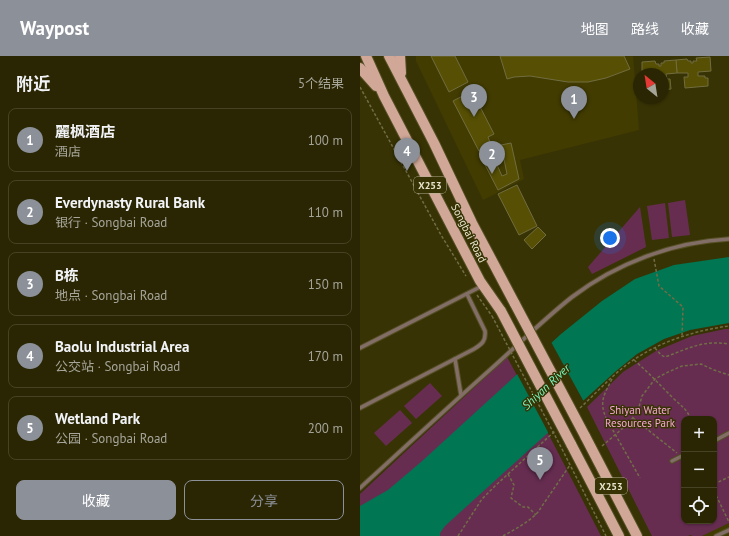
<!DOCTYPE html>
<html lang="zh">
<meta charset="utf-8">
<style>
:root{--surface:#2a2603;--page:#363212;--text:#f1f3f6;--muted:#a5a59a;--line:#464325;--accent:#8c9099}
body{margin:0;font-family:"PT Sans","Noto Sans SC",sans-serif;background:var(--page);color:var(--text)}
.controls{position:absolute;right:12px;bottom:12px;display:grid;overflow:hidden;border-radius:8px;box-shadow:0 1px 3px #0004}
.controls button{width:36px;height:36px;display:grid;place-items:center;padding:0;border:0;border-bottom:1px solid var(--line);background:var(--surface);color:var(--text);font:20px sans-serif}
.compass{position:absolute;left:273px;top:12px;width:36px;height:36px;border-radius:50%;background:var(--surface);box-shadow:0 1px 3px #0004;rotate:330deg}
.you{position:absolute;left:250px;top:182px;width:14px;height:14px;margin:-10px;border:3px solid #fff;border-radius:50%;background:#1a73e8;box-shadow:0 0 0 6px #1a73e833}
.badge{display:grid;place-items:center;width:26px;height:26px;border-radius:50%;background:var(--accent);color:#fff;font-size:13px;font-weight:700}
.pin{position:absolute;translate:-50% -33px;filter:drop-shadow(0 1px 2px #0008)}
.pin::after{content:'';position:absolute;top:21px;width:14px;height:12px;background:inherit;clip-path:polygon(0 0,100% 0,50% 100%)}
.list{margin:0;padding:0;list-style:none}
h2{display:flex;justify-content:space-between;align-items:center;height:52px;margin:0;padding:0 16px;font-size:17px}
h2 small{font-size:13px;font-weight:400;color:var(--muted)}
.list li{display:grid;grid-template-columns:26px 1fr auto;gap:12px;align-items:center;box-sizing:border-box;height:64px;margin:0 8px 8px;padding:0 8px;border:1px solid var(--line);border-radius:8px}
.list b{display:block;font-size:15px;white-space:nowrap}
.list p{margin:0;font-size:13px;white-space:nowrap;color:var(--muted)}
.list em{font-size:13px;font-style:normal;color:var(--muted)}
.actions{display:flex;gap:8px;padding:12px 16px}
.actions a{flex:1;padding:9px 0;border:1px solid var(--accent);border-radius:8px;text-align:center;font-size:14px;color:var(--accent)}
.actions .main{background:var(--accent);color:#fff}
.icon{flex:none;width:22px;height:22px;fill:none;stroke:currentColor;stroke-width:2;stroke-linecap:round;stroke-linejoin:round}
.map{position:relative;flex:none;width:369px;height:480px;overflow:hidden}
header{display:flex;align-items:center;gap:24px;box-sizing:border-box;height:56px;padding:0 20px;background:var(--accent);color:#fff}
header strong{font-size:19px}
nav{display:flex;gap:22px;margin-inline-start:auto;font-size:14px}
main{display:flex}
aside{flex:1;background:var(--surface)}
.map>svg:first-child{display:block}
</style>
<header>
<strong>Waypost</strong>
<nav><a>地图</a><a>路线</a><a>收藏</a></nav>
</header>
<main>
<aside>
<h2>附近<small>5个结果</small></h2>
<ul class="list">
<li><span class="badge">1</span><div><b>麗枫酒店</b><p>酒店</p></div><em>100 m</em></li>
<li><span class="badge">2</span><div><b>Everdynasty Rural Bank</b><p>银行 · Songbai Road</p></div><em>110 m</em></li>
<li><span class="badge">3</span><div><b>B栋</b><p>地点 · Songbai Road</p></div><em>150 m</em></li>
<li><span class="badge">4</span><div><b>Baolu Industrial Area</b><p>公交站 · Songbai Road</p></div><em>170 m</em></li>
<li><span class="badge">5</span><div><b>Wetland Park</b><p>公园 · Songbai Road</p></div><em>200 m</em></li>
</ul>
<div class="actions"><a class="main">收藏</a><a>分享</a></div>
</aside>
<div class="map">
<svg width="369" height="480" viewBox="0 0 369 480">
<rect width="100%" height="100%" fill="#383304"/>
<!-- built -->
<g fill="#423c01">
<polygon points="56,0 273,0 279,74 160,104 164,123 123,144 56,5"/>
<polygon points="369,467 369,480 342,480 361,470"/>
</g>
<!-- green -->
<g fill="#662d51" fill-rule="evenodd">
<polygon points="325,144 330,179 312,181 308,147"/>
<polygon points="305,147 309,182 292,184 287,150"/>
<polygon points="280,151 286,191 232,218 228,211"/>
<path d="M365,273h4v194l-27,13h-10l-1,-1 -3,1h-36l-65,-129 36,-35 33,-21 36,-15zM324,363h30v102h-30z"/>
<polygon points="147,301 191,383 241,480 0,480 0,438"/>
<polygon points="70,327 82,340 56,363 44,350"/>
<polygon points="40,354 52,367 26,390 14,377"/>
</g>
<!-- water -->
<polygon fill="#007652" points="369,201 369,267 330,274 304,283 277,298 256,315 85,470 80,477 80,480 0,480 0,450 28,434 61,406 201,278 242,245 275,223 314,209"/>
<!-- pier -->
<polygon fill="#383304" points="190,284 224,346 189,378 156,316"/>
<!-- building -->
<g fill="#564f04" stroke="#716d40">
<polygon points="71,0 95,0 108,26 89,36"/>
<polygon points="140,0 264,0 270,13 246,22 228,26 208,26 170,20 154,21 147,23"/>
<polygon points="350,1 351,15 338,16 338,20 345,20 345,22 348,22 348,30 325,32 324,21 328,21 328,17 317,17 316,4 327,3 328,5 331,5 331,7 333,7 333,5 337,5 336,2"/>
<polygon points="316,4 317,17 306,18 307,23 310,23 311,33 303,34 303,18 282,18 282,6 295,5 296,8 299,8 299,10 301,10 301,7 304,7 304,5"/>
<polygon points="112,35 134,78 128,81 131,89 119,95 93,45"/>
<polygon points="151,87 159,123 138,134 122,103 132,98 142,120 147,118 141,89"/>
<polygon points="157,129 177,170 159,179 138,138"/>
<polygon points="178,171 186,179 172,193 164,184"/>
</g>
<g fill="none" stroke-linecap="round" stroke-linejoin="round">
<!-- lane casing -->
<g stroke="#544f24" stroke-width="5.5">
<g id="lane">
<polyline points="0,292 122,230"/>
<polyline points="95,303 101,339"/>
<path d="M0,352l114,-59c8,-5 12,-8 11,-18l-18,-37"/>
<polyline points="354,385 369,377"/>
<polyline points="312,405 324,399"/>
<path d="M0,432c44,-40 88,-81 132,-120 27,-24 52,-49 80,-71 45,-34 101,-55 157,-58"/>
<polyline points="356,480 369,474"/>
</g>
</g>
<!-- primary casing -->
<g stroke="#544f24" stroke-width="12">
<g id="primary">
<polyline points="6,0 24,40 120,225 141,255"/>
<polyline points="29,0 74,87 112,167 155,248"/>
<polyline points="40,0 41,17"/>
<polyline points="0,12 16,30"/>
<polyline points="225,380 277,480"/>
<polyline points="211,388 259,480"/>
</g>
</g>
<!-- path -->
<g stroke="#716d46" stroke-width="1.5" stroke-dasharray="3 2" stroke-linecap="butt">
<polyline points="0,31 81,179 106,220"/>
<polyline points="294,203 299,230 323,251 322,280"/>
<polyline points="117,239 132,260"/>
<path d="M295,292l6,7 4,2c25,-9 37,-17 64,-13"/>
<path d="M274,304c14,12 26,25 39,38 7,7 13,10 18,21"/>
<path d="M252,323c-8,16 -13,22 -6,39l34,60"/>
<path d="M220,352c13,-12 26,-26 40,-38 30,-25 70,-39 109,-44"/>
<polyline points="273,362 317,397"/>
<polyline points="242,390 269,367 274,360 279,351 282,340 295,323 306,317 322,310 341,308 354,314 369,319"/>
<polyline points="202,393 246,480"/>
<polyline points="148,418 154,429 151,442 163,451 168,451 176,459"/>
<polyline points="354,428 369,421"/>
<polyline points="354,435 369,466"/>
<polyline points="98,480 122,443 135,430 195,375"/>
<path d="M143,480c12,-7 25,-13 35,-24l32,-47"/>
</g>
<!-- lane -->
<use href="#lane" stroke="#826e66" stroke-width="3.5"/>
<!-- primary -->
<use href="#primary" stroke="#d1a898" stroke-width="10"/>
<!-- primary-bridge casing -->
<g stroke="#544f24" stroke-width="12" stroke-linecap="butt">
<g id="primary-bridge">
<polyline points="155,248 225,380"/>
<polyline points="141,255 211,388"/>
</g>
</g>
<!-- path-bridge -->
<polyline stroke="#716d46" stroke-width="1.5" stroke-dasharray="3 2" stroke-linecap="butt" points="132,260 202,393"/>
<!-- primary-bridge -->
<use href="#primary-bridge" stroke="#d1a898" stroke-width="10"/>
</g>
<g text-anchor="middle" stroke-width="3" stroke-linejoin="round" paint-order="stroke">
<!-- shield labels -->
<g fill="#383304" stroke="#b2af90" stroke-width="1">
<rect x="54" y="121" width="32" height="16" rx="3"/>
<rect x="235" y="422" width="32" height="16" rx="3"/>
</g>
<g font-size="10" font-weight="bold" fill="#e6e4cc">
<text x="70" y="133">X253</text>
<text x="251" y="434">X253</text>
</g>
<!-- street labels -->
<g font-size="11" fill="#e6e4cc" stroke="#383304">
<text transform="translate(109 177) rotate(63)" y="4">Songbai Road</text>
</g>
<!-- park labels -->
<g font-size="11" fill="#f7a7d6" stroke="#383304">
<text x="280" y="358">Shiyan Water<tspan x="280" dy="13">Resources Park</tspan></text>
</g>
<!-- water labels -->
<g font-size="12" font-style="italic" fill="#7af9c2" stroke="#383304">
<text transform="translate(186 331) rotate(-43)" y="4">Shiyan River</text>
</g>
</g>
</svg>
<div class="controls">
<button>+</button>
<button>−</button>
<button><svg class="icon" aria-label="locate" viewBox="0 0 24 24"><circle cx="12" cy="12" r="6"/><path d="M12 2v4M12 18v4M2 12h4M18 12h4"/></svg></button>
</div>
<svg class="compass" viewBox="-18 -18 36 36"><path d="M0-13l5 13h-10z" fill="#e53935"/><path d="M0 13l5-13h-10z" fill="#a5a59a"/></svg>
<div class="you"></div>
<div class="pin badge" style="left:214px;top:63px">1</div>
<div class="pin badge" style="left:132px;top:118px">2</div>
<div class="pin badge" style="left:114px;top:61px">3</div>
<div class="pin badge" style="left:47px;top:115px">4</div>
<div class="pin badge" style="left:180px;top:424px">5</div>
</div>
</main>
